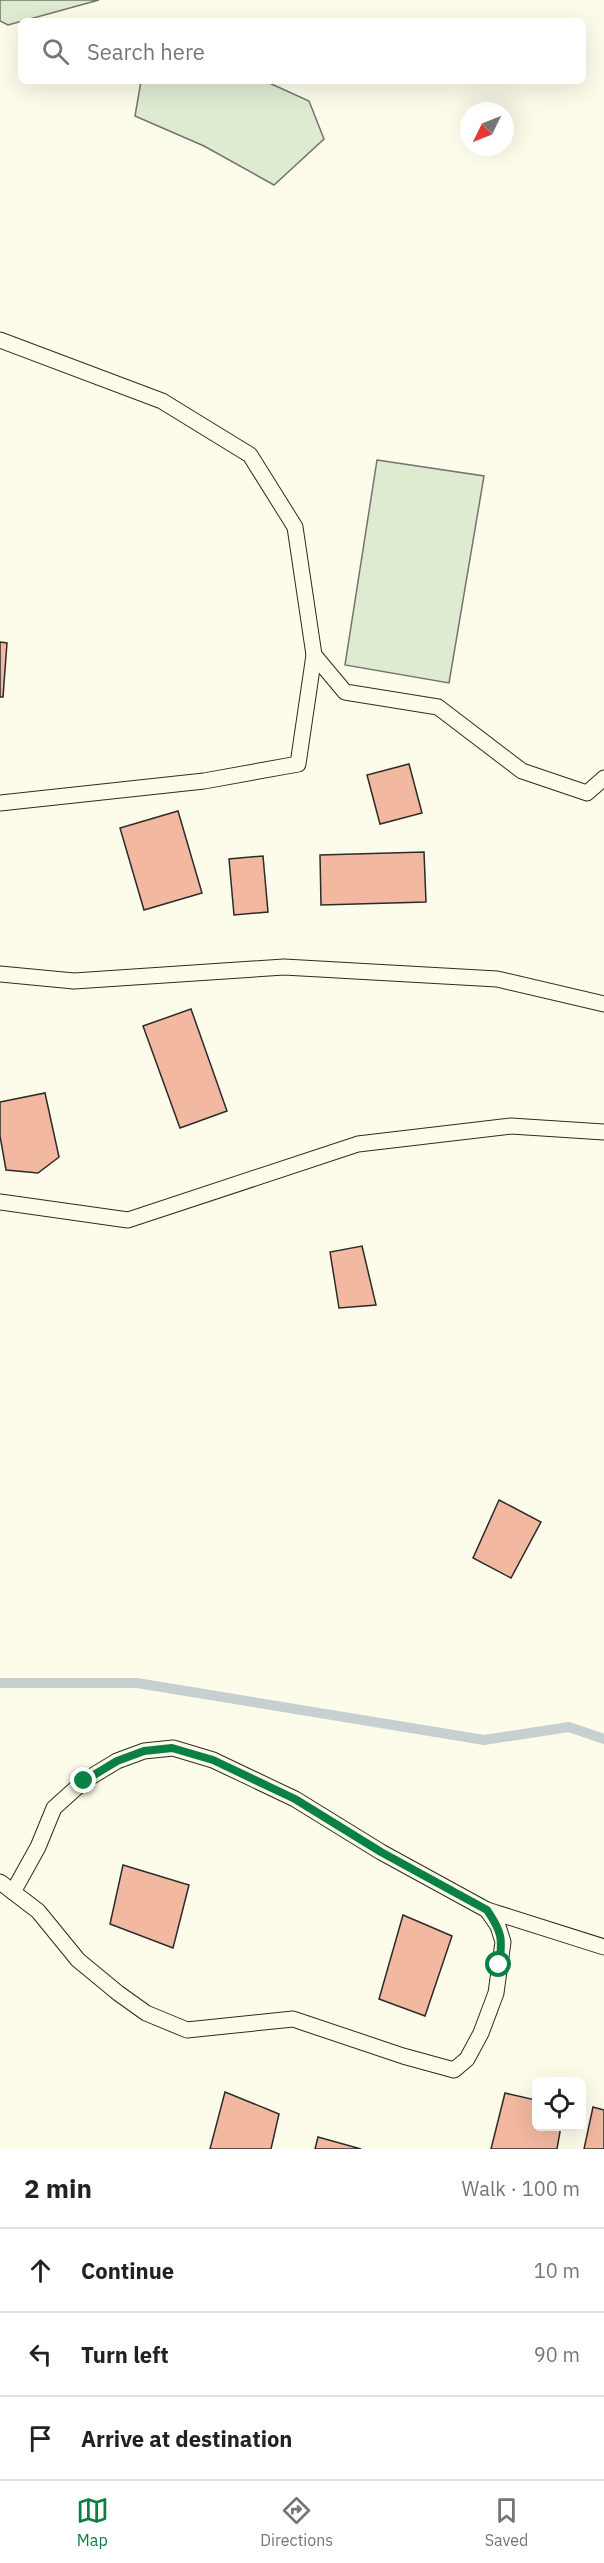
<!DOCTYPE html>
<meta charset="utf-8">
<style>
:root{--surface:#fff;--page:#f2f2f2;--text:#222;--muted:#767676;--line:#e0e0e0;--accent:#0b8043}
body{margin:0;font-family:"IBM Plex Sans",sans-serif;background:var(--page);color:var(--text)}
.controls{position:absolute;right:18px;bottom:18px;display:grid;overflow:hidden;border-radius:9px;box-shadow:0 6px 24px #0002}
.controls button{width:54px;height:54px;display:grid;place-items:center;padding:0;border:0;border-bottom:2px solid var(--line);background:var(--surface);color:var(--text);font:30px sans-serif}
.compass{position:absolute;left:460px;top:102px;width:54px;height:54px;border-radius:50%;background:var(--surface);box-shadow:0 6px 24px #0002;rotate:227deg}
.stop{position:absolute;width:18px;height:18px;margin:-14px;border:4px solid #0b8043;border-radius:50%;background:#fff}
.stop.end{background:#0b8043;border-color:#fff;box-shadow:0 2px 6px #0008}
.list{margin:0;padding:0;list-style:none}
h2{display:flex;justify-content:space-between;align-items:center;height:78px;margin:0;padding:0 24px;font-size:26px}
h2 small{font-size:20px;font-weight:400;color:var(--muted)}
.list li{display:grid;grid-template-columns:39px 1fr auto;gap:18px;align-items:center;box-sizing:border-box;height:84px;padding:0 24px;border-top:2px solid var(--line)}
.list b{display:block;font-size:22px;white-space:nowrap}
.list em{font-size:20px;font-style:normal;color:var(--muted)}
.icon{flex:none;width:33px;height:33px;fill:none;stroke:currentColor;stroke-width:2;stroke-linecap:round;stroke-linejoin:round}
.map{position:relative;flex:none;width:604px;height:2149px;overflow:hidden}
.search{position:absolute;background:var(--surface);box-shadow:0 6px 24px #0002;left:18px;right:18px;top:18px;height:66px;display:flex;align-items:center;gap:15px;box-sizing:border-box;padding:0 21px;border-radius:9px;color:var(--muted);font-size:22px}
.sheet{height:330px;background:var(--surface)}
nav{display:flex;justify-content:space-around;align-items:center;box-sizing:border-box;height:84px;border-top:2px solid var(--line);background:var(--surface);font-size:16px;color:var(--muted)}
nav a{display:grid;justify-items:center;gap:3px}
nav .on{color:var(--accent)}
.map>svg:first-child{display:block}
</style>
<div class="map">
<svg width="604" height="2149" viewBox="0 0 604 2149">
<rect width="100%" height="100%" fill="#fdfbea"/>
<!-- green -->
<g fill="#deebd1" stroke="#74746e" stroke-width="1.5">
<polygon points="0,0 99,0 8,25 0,21"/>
<polygon points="141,81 265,81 309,101 324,139 274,185 204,146 135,116"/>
<polygon points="377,460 484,476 449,683 345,665"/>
</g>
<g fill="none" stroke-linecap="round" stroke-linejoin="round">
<!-- stream -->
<polyline stroke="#c7d0d0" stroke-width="10" points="0,1683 137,1683 484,1740 569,1727 604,1739"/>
</g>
<!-- building -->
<g fill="#f2b8a0" stroke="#2b2b2b" stroke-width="1.5">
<polygon points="0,642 7,643 3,697 0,697"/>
<polygon points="409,764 422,813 380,824 367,775"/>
<polygon points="178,811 202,893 144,910 120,828"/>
<polygon points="424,852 426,902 321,905 320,855"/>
<polygon points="263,856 268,912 234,915 229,859"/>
<polygon points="191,1009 227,1111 180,1128 143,1026"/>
<polygon points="45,1093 59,1157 38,1173 6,1170 0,1136 0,1102"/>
<polygon points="362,1246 376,1305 339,1308 330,1252"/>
<polygon points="499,1500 541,1522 511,1578 473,1558"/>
<polygon points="123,1865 189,1885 173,1948 110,1924"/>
<polygon points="403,1915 452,1936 425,2016 379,1999"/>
<polygon points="225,2092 279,2114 271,2149 210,2149"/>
<polygon points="505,2093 536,2100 536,2126 561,2126 557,2149 491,2149"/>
<polygon points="593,2107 604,2110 604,2149 584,2149"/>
<polygon points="318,2137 361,2149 315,2149"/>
</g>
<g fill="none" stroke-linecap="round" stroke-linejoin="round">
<!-- lane casing -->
<g stroke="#2b2b2b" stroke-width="17">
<g id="lane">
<polyline points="0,340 162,401 250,455 295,527 314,655 345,692 438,707 522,771 587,793 604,778"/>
<polyline points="0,803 204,781 298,764 314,655"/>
<polyline points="0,974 74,981 284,967 497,979 604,1004"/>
<polyline points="0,1202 128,1220 358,1144 511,1126 604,1132"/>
<polyline points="0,1882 38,1911 78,1960 118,1993 146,2013 187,2030 293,2019 403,2056 454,2070 467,2059 481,2033 496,1993 503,1942 498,1926 487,1910 604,1947"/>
<polyline points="13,1892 38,1847 54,1808 84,1781 117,1761 144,1751 173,1748 213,1760 295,1799 381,1852 487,1910"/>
</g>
</g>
<!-- lane -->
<use href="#lane" stroke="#fdfbea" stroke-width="15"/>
</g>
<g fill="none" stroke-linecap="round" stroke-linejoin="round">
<!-- route -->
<path stroke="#0b8043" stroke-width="8" d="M84,1781l33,-20 27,-10 28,-3 41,12 82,39 86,53 106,58c15,22 16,29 12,55"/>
</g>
</svg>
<div class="controls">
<button><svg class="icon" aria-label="locate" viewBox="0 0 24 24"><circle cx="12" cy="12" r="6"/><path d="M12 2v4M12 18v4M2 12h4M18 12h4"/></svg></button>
</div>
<svg class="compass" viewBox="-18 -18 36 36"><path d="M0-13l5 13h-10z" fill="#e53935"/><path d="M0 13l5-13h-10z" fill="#767676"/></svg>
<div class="stop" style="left:499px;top:1965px"></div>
<div class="stop end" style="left:84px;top:1781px"></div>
<div class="search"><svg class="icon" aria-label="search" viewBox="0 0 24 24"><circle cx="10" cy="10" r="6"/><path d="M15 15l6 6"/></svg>Search here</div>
</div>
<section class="sheet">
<h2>2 min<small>Walk · 100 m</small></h2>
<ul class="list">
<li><svg class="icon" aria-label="ahead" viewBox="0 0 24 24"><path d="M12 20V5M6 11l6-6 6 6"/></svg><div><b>Continue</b></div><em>10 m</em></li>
<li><svg class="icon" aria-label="left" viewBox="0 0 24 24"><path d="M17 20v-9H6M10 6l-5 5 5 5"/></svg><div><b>Turn left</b></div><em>90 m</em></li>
<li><svg class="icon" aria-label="arrive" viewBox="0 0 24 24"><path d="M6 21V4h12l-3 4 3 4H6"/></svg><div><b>Arrive at destination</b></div></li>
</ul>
</section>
<nav>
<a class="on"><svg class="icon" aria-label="map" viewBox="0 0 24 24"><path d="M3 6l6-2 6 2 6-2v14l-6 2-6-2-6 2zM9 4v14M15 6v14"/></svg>Map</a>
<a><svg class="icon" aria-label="directions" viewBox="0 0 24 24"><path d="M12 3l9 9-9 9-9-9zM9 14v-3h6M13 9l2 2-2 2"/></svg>Directions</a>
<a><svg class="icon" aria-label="saved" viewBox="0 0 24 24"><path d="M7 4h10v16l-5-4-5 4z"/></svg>Saved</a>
</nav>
